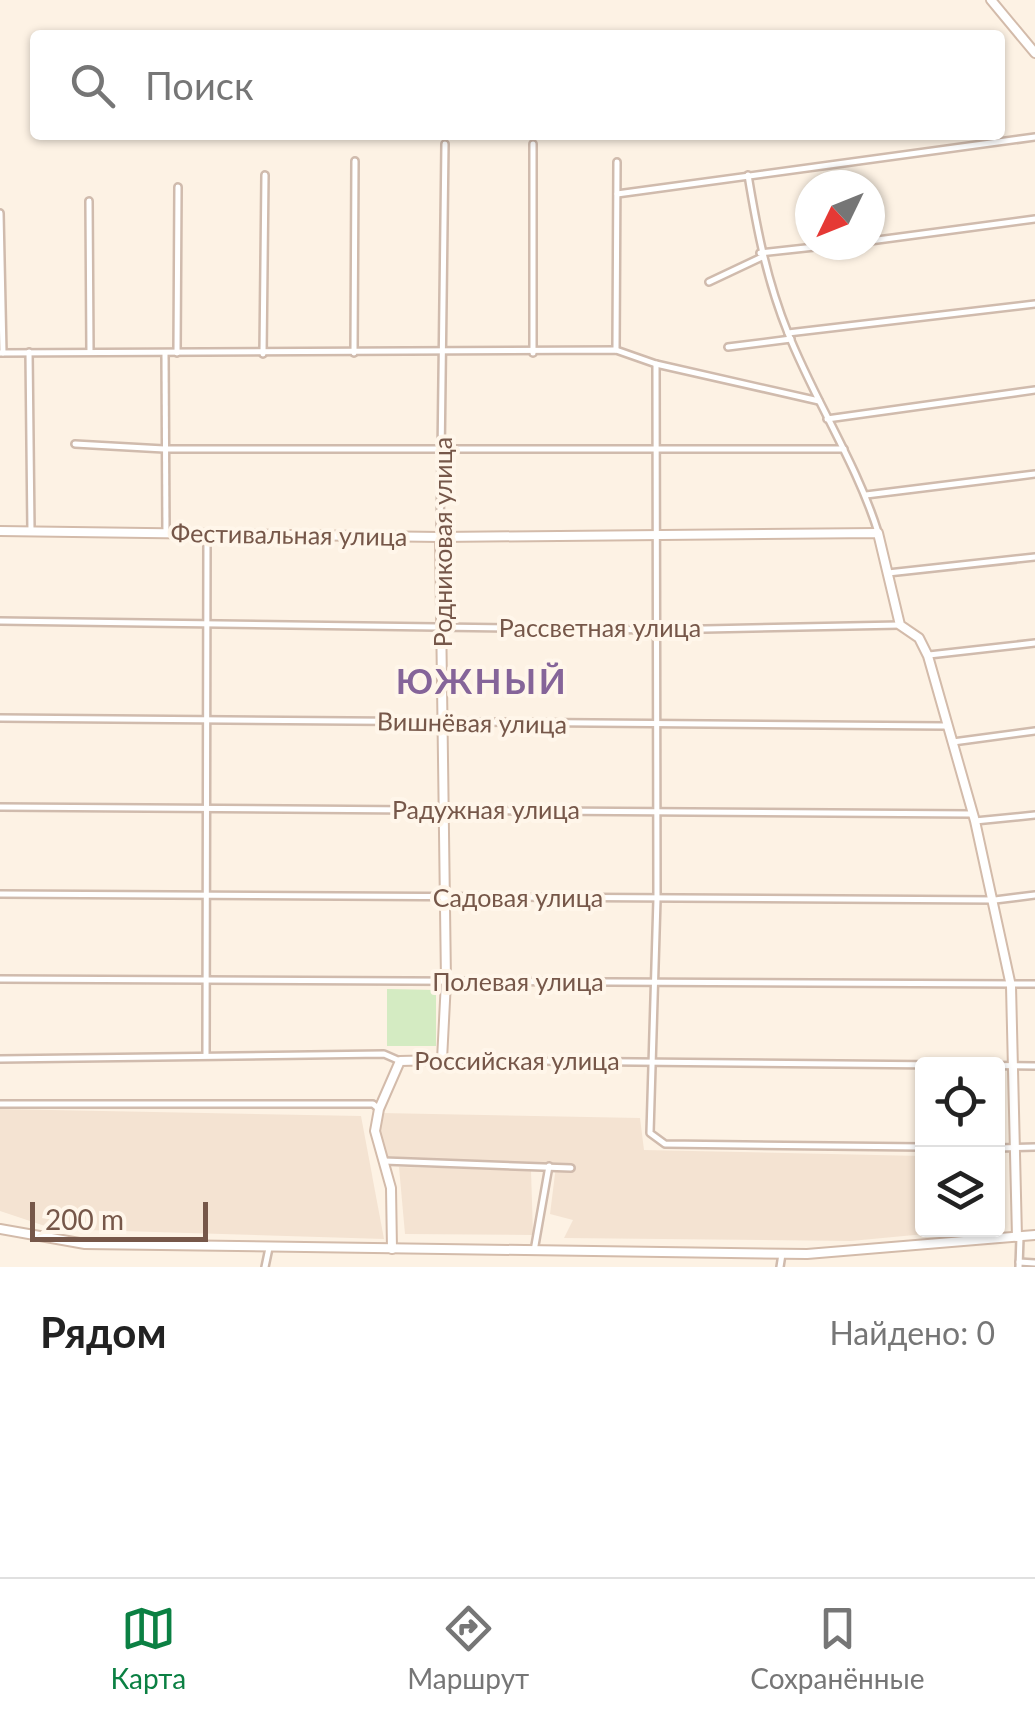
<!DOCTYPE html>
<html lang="ru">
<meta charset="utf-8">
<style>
:root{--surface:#fff;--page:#f2f2f2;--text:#222;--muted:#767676;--line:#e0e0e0;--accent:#0b8043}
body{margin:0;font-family:Lato,sans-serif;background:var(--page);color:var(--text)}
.controls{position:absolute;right:30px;bottom:30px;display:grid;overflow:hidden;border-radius:10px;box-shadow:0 2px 8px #0004}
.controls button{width:90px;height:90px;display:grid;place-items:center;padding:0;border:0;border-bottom:2px solid var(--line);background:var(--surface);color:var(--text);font:50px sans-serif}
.compass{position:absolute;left:795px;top:170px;width:90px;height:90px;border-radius:50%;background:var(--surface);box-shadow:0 2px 8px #0004;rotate:227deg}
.scale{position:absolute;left:30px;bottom:25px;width:178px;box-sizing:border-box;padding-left:10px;border:5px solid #765749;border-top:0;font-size:28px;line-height:35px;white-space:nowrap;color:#765749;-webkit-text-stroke:8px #fff6ea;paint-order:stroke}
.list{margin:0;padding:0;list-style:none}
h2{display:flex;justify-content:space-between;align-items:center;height:130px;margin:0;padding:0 40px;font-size:42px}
h2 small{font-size:32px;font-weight:400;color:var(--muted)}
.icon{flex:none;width:55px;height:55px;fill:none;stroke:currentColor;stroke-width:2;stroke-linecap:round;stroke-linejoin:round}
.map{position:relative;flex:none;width:1035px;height:1267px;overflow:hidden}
.search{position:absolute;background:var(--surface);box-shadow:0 2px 8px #0004;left:30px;right:30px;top:30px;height:110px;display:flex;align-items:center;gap:25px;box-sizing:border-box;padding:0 35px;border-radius:10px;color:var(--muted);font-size:38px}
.sheet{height:310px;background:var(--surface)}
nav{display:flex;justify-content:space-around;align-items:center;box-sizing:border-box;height:140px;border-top:2px solid var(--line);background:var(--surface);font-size:28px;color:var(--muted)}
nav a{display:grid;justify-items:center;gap:5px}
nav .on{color:var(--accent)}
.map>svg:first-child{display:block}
</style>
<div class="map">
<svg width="1035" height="1267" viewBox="0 0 1035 1267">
<rect width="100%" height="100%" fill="#fdf2e4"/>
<!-- residential -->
<g fill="#f4e3d2">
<polygon points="0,1109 361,1116 384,1239 54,1229 0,1211"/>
<polygon points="381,1113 640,1118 644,1150 922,1156 922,1230 967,1230 851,1241 564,1238 573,1220 550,1214 556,1166 380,1156"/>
<polygon points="399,1167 531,1170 533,1235 405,1234"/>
</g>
<!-- green -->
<polygon fill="#d4ebc2" points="387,989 436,990 436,1046 387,1046"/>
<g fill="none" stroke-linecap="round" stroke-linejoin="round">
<!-- street casing -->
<g stroke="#d0bbad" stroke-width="10">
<g id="street">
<polyline points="533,144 533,353"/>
<path d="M748,175c9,55 19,106 40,158 27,68 68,129 90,199"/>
<polyline points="617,194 1035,137"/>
<polyline points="89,201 90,352"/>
<polyline points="0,213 3,353"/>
<polyline points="870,241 1035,219"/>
<polyline points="760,253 833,245"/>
<polyline points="709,282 762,257"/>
<polyline points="788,333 1035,304"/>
<polyline points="728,347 791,339"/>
<polyline points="616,350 617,162"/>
<polyline points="29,352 31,531"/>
<polyline points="0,353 616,350 656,364 819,401"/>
<polyline points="165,353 166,534"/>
<polyline points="177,353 178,187"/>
<polyline points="354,353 355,161"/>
<polyline points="263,354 265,175"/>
<polyline points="656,364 657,899 650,1133 665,1144 922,1147"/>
<polyline points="827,419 1035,390"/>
<polyline points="75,444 164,449 844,449"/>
<polyline points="866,495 1035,474"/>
<polyline points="440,537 445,144"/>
<polyline points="888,573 1035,557"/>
<polyline points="0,621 658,630 900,625"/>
<polyline points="929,655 1035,643"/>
<polyline points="0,718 945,726"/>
<polyline points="953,742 1035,731"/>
<polyline points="0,807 972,814"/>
<polyline points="975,821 1035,815"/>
<polyline points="0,894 995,900 1035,895"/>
<polyline points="0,979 1035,984"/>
<polyline points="206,1055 207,535"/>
<polyline points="0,1059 384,1054 400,1061"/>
<polyline points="442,1060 1035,1066"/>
<polyline points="0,1104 373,1104 379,1109"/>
<polyline points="998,1148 1035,1147"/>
<polyline points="384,1161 571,1168"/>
<polyline points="534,1251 549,1166"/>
<polyline points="1019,1262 1035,1263"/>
<polyline points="265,1267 269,1248"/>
<polyline points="780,1267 782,1254"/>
<polyline points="1019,1267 1020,1237"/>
</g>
</g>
<!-- secondary casing -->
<g stroke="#d3bbaa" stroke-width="12">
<g id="secondary">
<polyline points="991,0 1035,53"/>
<polyline points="0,531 440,537 878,533 900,625 919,638 928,656 975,821 1011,986 1017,1237"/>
<polyline points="0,1229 85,1244 807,1254 1035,1235"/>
<polyline points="392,1249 391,1188 375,1131 379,1109 400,1061 442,1060 446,981 440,537"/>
</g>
</g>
<!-- street -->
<use href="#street" stroke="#fff" stroke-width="5"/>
<!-- secondary -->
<use href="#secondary" stroke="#fff" stroke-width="8"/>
</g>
<g text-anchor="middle" stroke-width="8" stroke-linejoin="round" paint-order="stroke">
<!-- street labels -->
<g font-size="25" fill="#765749" stroke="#fff6ea">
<text transform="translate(289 535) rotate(1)" y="9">Фестивальная улица</text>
<text transform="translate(443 542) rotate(-90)" y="9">Родниковая улица</text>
<text x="600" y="637">Рассветная улица</text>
<text transform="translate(472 723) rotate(1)" y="9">Вишнёвая улица</text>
<text x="486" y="819">Радужная улица</text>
<text x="518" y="907">Садовая улица</text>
<text x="518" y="991">Полевая улица</text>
<text x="517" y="1070">Российская улица</text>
</g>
<!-- district labels -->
<g font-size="35" font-weight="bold" letter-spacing="2.5" fill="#856499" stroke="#fff6ea">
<text x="482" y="694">ЮЖНЫЙ</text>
</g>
</g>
</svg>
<div class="controls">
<button><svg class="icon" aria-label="locate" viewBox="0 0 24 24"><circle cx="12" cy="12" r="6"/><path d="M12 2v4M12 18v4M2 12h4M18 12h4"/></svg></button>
<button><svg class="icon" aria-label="layers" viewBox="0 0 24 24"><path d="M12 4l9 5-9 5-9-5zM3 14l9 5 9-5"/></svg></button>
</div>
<svg class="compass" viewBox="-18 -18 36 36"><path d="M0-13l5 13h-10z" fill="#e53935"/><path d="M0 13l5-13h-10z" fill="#767676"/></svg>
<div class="scale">200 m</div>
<div class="search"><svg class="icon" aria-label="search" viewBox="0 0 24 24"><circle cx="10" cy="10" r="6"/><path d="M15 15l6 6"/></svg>Поиск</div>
</div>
<section class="sheet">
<h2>Рядом<small>Найдено: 0</small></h2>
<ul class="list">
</ul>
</section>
<nav>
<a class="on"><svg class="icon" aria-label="map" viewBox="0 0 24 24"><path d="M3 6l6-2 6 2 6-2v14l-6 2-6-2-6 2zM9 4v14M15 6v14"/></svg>Карта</a>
<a><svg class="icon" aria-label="directions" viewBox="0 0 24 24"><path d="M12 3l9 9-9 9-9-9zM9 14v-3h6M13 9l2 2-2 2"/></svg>Маршрут</a>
<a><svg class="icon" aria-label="saved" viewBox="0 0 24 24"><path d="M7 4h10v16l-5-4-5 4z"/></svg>Сохранённые</a>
</nav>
